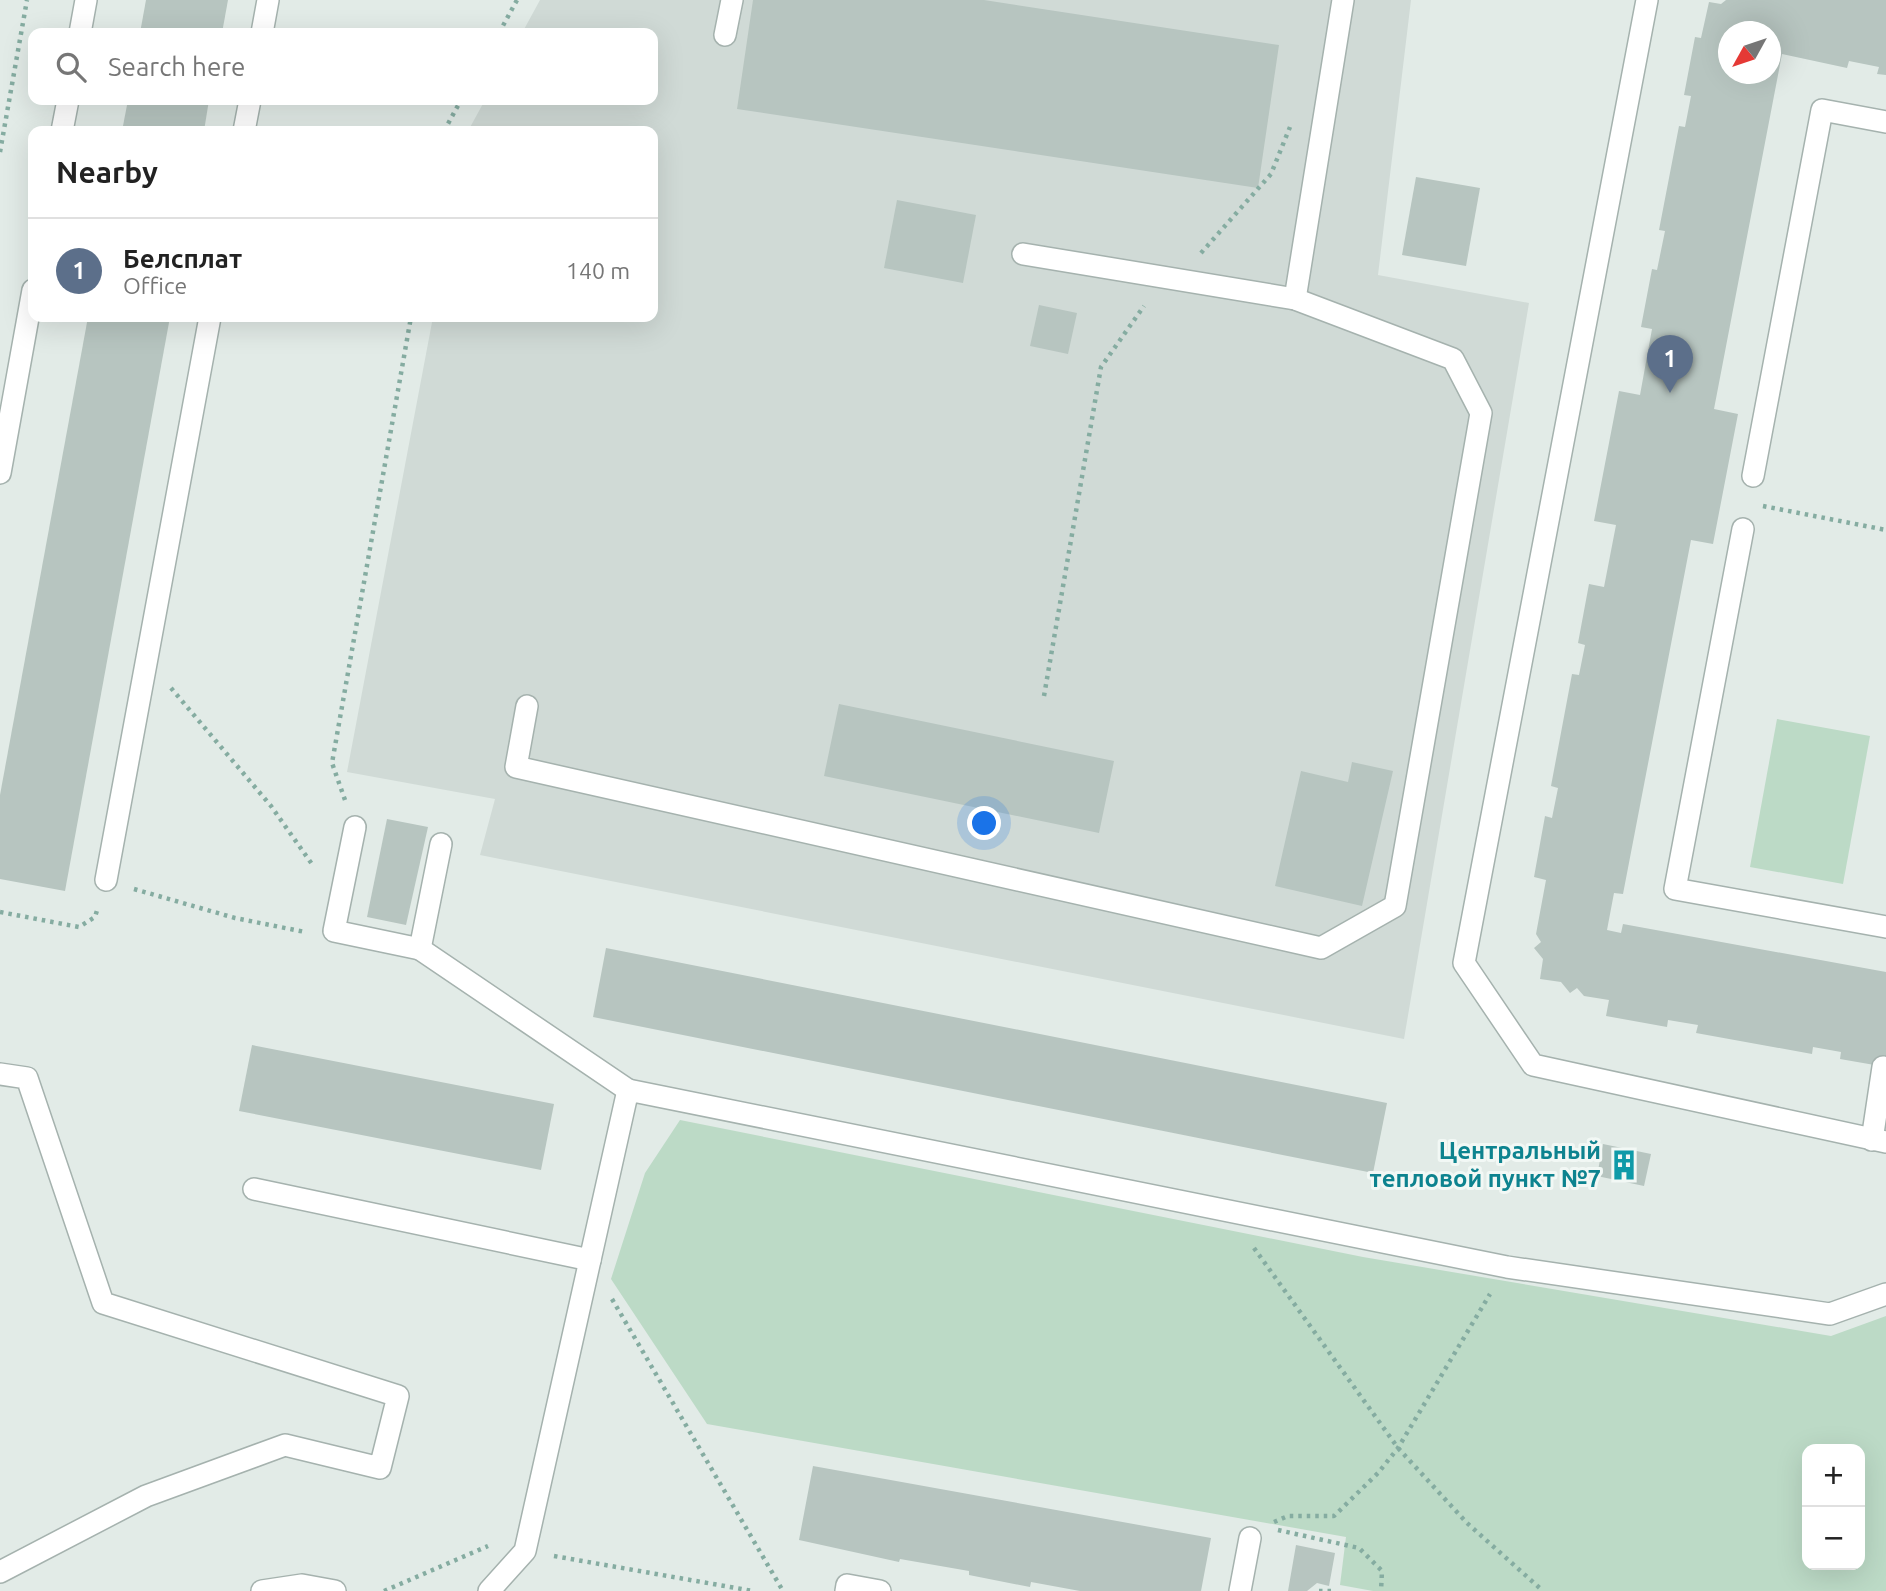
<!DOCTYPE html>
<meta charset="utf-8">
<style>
:root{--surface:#fff;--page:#f2f2f2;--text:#222;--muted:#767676;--line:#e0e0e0;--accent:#db2777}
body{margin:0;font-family:Ubuntu,sans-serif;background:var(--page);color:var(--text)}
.controls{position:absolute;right:21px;bottom:21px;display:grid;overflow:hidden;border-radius:14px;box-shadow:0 7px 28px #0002}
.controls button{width:63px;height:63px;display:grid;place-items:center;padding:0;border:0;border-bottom:2px solid var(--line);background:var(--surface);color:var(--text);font:35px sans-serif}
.compass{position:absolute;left:1718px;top:21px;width:63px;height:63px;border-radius:50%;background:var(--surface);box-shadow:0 7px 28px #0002;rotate:230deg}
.you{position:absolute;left:985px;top:824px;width:24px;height:24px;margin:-18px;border:5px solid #fff;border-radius:50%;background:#1a73e8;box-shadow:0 0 0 10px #1a73e833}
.badge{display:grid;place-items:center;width:46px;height:46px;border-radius:50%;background:var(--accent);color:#fff;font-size:23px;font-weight:700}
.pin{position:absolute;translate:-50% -58px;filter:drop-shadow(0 2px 4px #0008)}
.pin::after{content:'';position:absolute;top:37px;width:24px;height:21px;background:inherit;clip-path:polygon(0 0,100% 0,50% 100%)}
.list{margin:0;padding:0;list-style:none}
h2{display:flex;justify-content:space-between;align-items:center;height:91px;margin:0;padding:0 28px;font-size:30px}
h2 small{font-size:23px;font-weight:400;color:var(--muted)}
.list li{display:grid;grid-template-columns:46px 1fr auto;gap:21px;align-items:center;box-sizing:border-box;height:105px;padding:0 28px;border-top:2px solid var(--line)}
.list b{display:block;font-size:26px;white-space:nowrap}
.list p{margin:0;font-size:23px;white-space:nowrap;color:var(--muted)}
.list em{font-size:23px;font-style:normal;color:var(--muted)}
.icon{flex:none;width:38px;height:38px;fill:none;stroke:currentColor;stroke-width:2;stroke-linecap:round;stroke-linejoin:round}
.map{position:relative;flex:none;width:1886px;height:1591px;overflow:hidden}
.search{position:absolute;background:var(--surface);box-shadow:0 7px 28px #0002;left:28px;top:28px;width:630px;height:77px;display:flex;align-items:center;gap:18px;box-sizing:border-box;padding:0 24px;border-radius:14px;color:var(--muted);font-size:26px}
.panel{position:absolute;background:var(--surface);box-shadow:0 7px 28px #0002;left:28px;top:126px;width:630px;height:196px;border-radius:14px}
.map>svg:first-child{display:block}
</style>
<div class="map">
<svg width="1886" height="1591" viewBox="0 0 1886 1591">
<rect width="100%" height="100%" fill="#e2ebe7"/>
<!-- built -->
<polygon fill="#d0dad6" points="540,0 1411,0 1378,275 1529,303 1404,1039 480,855 495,799 347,772 433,317 653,317 653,131 468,131 485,100 653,100 653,33 522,33"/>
<!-- green -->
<g fill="#bcdac6" fill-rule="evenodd">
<polygon points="1777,719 1870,736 1843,884 1750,867"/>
<path d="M680,1120l683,137 468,79 55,-20v275h-513l-33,-6 6,-48 -639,-113 -96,-145 34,-106zM1807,1449h53v116h-53z"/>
</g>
<!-- building -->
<g fill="#b7c5c0" fill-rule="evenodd">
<polygon points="146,0 228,0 222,33 140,33"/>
<polygon points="753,0 984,0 1279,45 1258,188 737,109"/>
<path d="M1726,0h160v75l-9,-1 2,-7 -30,-6 -2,7 -65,-14 -68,355 24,5 -25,130 -22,-4 -68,354 -9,-1 -7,37 14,3 2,-9 263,48v95l-46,-8 1,-7 -28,-5 -1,7 -116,-21 2,-8 -30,-5 -1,7 -61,-11 3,-16 -25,-4 -7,-8 -7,5 -9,-11 -21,-3 3,-20 -9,-11 7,-6 -5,-8 10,-54 -12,-3 11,-61 7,2 6,-30 -7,-2 21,-112 7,1 6,-30 -7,-2 11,-59 15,3 12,-62 -22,-4 25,-130 21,4 12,-66 -11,-2 11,-58 5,1 8,-39 -6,-1 20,-104 6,1 6,-31 -7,-1 11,-58 6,1 8,-36 12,2zM1728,32h42v42h-42z"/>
<polygon points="128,100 209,100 204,131 122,131"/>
<polygon points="1416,177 1480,188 1466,266 1402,255"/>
<polygon points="897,200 976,215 963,283 884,268"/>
<polygon points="1039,305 1077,313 1068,354 1030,346"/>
<polygon points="88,317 170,317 65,891 0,879 0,795"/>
<polygon points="839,704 1114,761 1099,833 824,776"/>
<polygon points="1352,762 1393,771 1362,906 1275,886 1301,771 1348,782"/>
<polygon points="387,819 428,827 406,925 367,917"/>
<polygon points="606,948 1387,1103 1373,1173 593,1017"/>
<polygon points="252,1045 554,1104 541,1170 239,1111"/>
<polygon points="1603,1144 1651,1154 1644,1186 1597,1176"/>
<polygon points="813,1466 1211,1538 1201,1591 1080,1591 1031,1582 1030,1587 969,1575 969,1571 900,1559 899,1562 799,1540"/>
<polygon points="1296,1545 1335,1553 1329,1586 1317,1583 1307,1591 1288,1591"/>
</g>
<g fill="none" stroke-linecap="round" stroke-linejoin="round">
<!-- minor casing -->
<g stroke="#a5b2ae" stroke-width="24">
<g id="minor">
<polyline points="1647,0 1464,963 1533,1065 1886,1142"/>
<polyline points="80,33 86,0"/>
<polyline points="262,33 268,0"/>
<polyline points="725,35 732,0"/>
<polyline points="62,131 68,100"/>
<polyline points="244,131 250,100"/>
<polyline points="1295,299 1343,0"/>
<polyline points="0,473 33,290"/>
<polyline points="1753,476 1822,110 1886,122"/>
<polyline points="1743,529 1675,889 1886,927"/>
<polyline points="527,706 516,767 1321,948 1395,906 1481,413 1453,359 1295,299 1023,254"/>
<polyline points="355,827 334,931 420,949 441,844"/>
<polyline points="106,880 210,317"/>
<polyline points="420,949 628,1090"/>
<polyline points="0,1074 27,1078 103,1303 398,1396 380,1468 285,1445 146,1496 0,1572"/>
<polyline points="1872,1140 1883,1067"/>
<polyline points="254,1189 590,1260"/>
<polyline points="262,1591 302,1585 335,1591"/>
<polyline points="489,1591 525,1551 628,1090 1507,1267 1830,1314 1886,1294"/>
<polyline points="846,1591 847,1585 880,1591"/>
<polyline points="1240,1591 1250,1538"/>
</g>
</g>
<!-- path -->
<g stroke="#85aca1" stroke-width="4.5" stroke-dasharray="3.5 5" stroke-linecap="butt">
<polyline points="499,33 517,0"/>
<polyline points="444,131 461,100"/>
<polyline points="0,152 27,0"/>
<polyline points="1201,253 1271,174 1290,127"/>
<polyline points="1763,506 1886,530"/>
<polyline points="171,688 271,806 314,867"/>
<polyline points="1044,696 1101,367 1144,306"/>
<polyline points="345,800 332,763 411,317"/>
<polyline points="134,889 235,918 305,932"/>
<polyline points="0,912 79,927 95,917 98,907"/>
<polyline points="1254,1248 1398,1448 1467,1523 1543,1591"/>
<polyline points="612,1299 783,1591"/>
<polyline points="1274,1522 1288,1516 1334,1516 1378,1473 1398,1448 1490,1294"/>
<polyline points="1278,1530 1359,1548 1382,1571 1381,1591"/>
<polyline points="554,1556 753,1591"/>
<polyline points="384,1591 488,1546"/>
<polyline points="1319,1591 1336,1591"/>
</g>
<!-- minor -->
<use href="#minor" stroke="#fff" stroke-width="21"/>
</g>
<!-- icons -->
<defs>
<g id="building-bare" transform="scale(2.415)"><path d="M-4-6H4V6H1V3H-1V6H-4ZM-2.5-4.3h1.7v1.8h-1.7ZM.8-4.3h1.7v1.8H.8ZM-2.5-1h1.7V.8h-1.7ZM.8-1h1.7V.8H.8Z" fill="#0f9aa8" stroke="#f2f8f5" stroke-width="2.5" paint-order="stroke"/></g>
</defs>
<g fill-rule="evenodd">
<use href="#building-bare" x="1624" y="1165"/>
</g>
<g text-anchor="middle" stroke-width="6" stroke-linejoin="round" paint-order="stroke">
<!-- culture labels -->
<g font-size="24" font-weight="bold" fill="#0d838f" stroke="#f2f8f5" text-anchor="end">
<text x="1601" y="1159">Центральный<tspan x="1601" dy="28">тепловой пункт №7</tspan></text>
</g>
</g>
</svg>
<div class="controls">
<button>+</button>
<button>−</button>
</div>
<svg class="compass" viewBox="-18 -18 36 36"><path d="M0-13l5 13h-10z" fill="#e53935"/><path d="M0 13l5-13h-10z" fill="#767676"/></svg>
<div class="you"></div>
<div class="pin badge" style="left:1670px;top:393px;background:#5c6f8a">1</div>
<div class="search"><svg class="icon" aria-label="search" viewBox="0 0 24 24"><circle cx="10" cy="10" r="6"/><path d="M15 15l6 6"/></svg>Search here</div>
<section class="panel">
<h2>Nearby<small></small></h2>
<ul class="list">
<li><span class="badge" style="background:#5c6f8a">1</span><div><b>Белсплат</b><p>Office</p></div><em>140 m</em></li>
</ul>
</section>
</div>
